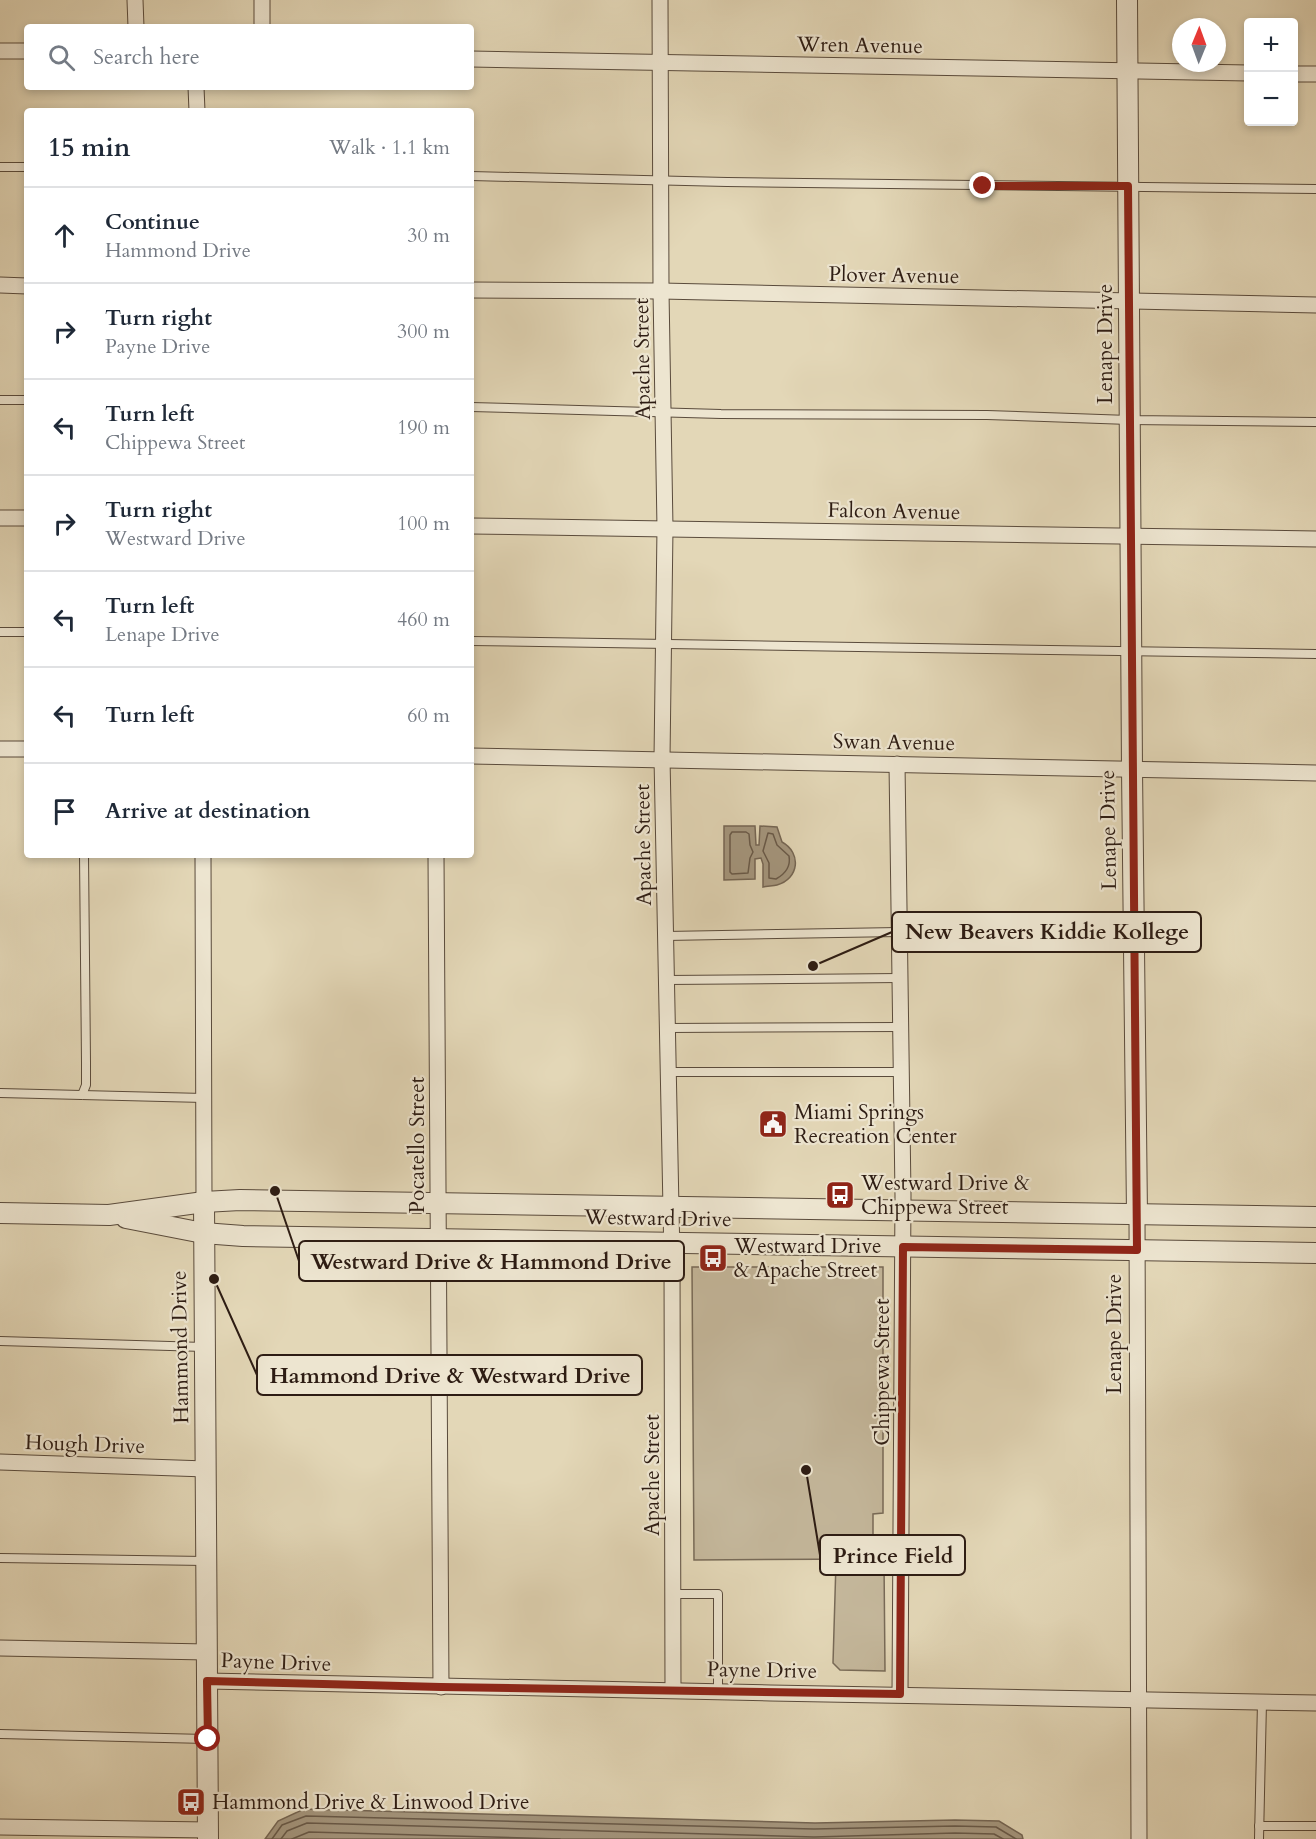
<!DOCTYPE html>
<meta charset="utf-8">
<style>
:root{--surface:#fff;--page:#f2f2f3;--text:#1f2937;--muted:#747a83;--line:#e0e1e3}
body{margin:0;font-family:Cardo,serif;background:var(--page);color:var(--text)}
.controls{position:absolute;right:18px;top:18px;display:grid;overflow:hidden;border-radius:6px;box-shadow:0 3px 9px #0003}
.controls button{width:54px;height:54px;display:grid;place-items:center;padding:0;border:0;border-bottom:2px solid var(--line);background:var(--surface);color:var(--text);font:30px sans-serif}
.compass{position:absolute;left:1172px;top:18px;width:54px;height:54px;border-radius:50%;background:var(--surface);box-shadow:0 3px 9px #0003;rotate:1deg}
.stop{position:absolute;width:18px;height:18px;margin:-14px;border:4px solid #8f2418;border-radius:50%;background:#fff}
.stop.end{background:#8f2418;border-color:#fff;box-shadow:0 2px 6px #0008}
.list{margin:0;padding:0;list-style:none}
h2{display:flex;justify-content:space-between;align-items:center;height:78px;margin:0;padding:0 24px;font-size:26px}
h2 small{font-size:20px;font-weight:400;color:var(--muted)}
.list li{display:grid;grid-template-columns:39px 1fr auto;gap:18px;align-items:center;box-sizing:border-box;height:96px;padding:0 24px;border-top:2px solid var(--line)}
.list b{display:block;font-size:22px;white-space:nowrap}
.list p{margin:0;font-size:20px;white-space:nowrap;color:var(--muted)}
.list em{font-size:20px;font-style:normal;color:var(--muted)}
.icon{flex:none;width:33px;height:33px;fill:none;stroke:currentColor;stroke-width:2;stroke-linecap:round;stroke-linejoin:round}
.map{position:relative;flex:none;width:1316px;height:1839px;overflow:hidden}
.search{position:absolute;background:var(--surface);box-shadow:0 3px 9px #0003;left:24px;top:24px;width:450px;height:66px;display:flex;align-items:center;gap:15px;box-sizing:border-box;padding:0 21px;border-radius:6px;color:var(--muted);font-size:22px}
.panel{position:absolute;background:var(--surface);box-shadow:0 3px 9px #0003;left:24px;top:108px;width:450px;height:750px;border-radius:6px}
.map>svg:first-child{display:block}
</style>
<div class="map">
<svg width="1316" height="1839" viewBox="0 0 1316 1839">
<rect width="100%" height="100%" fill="#e3d7b7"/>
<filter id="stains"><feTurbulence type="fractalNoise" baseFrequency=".00333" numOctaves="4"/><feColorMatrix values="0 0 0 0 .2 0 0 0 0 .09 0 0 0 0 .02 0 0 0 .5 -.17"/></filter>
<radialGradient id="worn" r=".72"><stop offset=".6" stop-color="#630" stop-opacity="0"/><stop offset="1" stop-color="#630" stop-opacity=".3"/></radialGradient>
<!-- green -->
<g fill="#c4b79b" stroke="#786a57" stroke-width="1.5">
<polygon points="692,1267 883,1267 883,1513 873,1514 873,1559 694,1560"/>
<polygon points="884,1561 885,1671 840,1670 833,1663 836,1562"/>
</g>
<!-- water -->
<g fill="#a5977f" stroke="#756654" stroke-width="1.5">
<path d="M724,826h31l1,19h3l1,-19 17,1 5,15c20,11 17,37 -5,43 -4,1 -10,1 -14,2v-23l-2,-6 -6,1v20l-31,1z"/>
<polygon points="304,1809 815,1823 955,1820 999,1821 1022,1835 1023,1839 265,1839 278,1821"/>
</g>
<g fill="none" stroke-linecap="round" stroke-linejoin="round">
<!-- shore -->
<g stroke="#695a49" stroke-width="1.5">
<polygon points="732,832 746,832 749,834 750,845 753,852 750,858 748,873 732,874 730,872 730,835"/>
<path d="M768,833l5,1 4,11 12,11c2,11 -4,18 -13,23l-7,-1v-15l-6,-12z"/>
<polyline points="272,1839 282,1825 306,1816 814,1829 955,1826 996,1827 1016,1839"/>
<polyline points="281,1839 287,1831 307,1823 814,1837 955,1833 994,1834 1003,1839"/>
<polyline points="292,1839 309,1832 560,1839"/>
</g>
<!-- service casing -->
<g stroke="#5a4b3c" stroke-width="10">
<g id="service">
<polyline points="0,167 27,167"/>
<polyline points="471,176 727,182 1316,189"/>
<polyline points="0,400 27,400"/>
<polyline points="471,407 721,414 987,415 1129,420 1316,422"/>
<polyline points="0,632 27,632"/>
<polyline points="471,641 1316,654"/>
<polyline points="666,936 899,932"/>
<polyline points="666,980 900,978"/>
<polyline points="667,1028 900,1027"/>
<polyline points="668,1072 901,1072"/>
<polyline points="0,1093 204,1098"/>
<polyline points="82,1095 86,1085 86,1062 84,855"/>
<polyline points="0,1341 204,1347"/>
<polyline points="0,1558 205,1561"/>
<polyline points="673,1594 718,1594 718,1691"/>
<polyline points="0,1734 206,1739"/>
<polyline points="1259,1826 1316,1826"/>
<polyline points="1259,1839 1262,1702"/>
</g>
</g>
<!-- minor casing -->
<g stroke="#5a4b3c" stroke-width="17">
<g id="minor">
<polyline points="135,0 136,27"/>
<polyline points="262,0 262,27"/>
<polyline points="660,0 661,291 665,528 662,758 672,1259 673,1690"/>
<polyline points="0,51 27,51"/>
<polyline points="471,59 1248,73"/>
<polyline points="1294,74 1316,74"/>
<polyline points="196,87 197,111"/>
<polyline points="0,285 27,286"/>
<polyline points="471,290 661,291 1316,305"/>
<polyline points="0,518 27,518"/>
<polyline points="471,526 1316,539"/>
<polyline points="0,749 27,749"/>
<polyline points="471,756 1316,773"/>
<polyline points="897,764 903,1195 900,1694"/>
<polyline points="203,855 204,1202"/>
<polyline points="436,855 441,1687"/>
<polyline points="1137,1215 1139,1839"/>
<polyline points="0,1462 206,1469"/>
<polyline points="0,1648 207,1652"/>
<path d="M207,1681c370,10 739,14 1109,22"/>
<polyline points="0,1827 208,1830"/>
</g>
</g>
<!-- tertiary casing -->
<g stroke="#5a4b3c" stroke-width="22">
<g id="tertiary">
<polyline points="1127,0 1132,769 1137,1215"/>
<polyline points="204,1202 208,1839"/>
<polyline points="0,1213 109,1215 204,1202 240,1200 1316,1217"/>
<polyline points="126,1218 203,1233 243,1236 1316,1253"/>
</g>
</g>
<!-- service -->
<use href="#service" stroke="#ede5d0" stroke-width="8"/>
<!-- minor -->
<use href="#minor" stroke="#ede5d0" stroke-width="15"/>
<!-- tertiary -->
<use href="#tertiary" stroke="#ede5d0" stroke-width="20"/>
</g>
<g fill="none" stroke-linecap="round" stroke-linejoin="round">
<!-- route -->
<polyline stroke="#8f2418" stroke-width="8" points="208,1739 207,1681 441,1687 900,1694 903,1247 1137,1250 1128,186 983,186"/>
</g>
<!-- icons -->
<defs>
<g id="civic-square" transform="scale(1.5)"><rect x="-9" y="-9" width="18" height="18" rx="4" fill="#8f2418" stroke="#ede5d0"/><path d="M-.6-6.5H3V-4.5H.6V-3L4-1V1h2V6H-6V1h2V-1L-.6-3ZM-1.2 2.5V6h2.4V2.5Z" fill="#fff"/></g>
<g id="bus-square" transform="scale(1.5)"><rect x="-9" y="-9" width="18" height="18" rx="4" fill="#8f2418" stroke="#ede5d0"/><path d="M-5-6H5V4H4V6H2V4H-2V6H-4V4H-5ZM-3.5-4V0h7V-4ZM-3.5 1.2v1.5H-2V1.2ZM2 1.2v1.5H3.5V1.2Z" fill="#fff"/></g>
</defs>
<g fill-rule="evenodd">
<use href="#civic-square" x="773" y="1124"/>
<use href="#bus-square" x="840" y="1195"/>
<use href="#bus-square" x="713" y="1258"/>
<use href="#bus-square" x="191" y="1802"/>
</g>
<g text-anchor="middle" stroke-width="4.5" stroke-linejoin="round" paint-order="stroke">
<!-- street labels -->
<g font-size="21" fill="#2d1c13" stroke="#ede5d0">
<text transform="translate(860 45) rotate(1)" y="7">Wren Avenue</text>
<text transform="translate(894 275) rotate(1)" y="7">Plover Avenue</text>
<text transform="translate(1105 344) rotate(-90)" y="7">Lenape Drive</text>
<text transform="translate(642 359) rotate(-91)" y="7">Apache Street</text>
<text transform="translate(894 511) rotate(1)" y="7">Falcon Avenue</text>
<text transform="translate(894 742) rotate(1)" y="7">Swan Avenue</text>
<text transform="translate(1108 830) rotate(-91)" y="7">Lenape Drive</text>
<text transform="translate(643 845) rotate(-91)" y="7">Apache Street</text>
<text transform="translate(417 1145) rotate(-90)" y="7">Pocatello Street</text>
<text transform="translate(658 1218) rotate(1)" y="7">Westward Drive</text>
<text transform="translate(1114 1334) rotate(-90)" y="7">Lenape Drive</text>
<text transform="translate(180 1347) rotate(-91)" y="7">Hammond Drive</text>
<text transform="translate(882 1372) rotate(-90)" y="7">Chippewa Street</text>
<text transform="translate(85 1444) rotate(2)" y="7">Hough Drive</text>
<text transform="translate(652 1475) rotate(-90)" y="7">Apache Street</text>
<text transform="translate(276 1662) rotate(2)" y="7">Payne Drive</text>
<text transform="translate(762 1670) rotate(1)" y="7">Payne Drive</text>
</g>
<!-- poi labels -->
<g font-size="21" fill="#2d1c13" stroke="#ede5d0" text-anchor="start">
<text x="794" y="1119">Miami Springs<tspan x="794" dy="24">Recreation Center</tspan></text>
<text x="861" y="1190">Westward Drive &amp;<tspan x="861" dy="24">Chippewa Street</tspan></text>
<text x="734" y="1253">Westward Drive<tspan x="734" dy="24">&amp; Apache Street</tspan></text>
<text x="212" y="1809">Hammond Drive &amp; Linwood Drive</text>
</g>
</g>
<!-- callouts -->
<path fill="none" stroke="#2d1c13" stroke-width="2" d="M813 966L892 932M275 1191L299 1261M214 1279L257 1375M806 1470L820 1555"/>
<g fill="#2d1c13" stroke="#ede5d0" stroke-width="2">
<circle cx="813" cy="966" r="6"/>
<circle cx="275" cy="1191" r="6"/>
<circle cx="214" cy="1279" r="6"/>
<circle cx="806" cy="1470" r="6"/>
</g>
<g fill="#ede5d0" stroke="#2d1c13" stroke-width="2">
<rect x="892" y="912" width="309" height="40" rx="6"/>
<rect x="299" y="1241" width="385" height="40" rx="6"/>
<rect x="257" y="1355" width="385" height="40" rx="6"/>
<rect x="820" y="1535" width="145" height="40" rx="6"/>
</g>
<g font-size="22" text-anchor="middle" font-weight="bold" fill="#2d1c13">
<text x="1047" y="939">New Beavers Kiddie Kollege</text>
<text x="491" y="1269">Westward Drive &amp; Hammond Drive</text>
<text x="450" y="1383">Hammond Drive &amp; Westward Drive</text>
<text x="893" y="1563">Prince Field</text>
</g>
<rect width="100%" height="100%" filter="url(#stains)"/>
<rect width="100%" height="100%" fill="url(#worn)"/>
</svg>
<div class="controls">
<button>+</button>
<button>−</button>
</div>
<svg class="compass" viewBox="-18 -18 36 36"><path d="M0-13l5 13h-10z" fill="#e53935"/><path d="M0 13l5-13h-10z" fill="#747a83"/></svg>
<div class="stop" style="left:208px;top:1739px"></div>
<div class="stop end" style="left:983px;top:186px"></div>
<div class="search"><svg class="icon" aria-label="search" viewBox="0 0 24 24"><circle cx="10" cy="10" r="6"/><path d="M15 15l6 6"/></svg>Search here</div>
<section class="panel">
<h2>15 min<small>Walk · 1.1 km</small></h2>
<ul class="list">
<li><svg class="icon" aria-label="ahead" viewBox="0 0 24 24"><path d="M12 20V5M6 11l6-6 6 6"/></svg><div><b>Continue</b><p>Hammond Drive</p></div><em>30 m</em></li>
<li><svg class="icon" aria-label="right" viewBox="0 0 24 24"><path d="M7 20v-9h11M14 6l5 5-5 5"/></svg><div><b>Turn right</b><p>Payne Drive</p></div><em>300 m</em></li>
<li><svg class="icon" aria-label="left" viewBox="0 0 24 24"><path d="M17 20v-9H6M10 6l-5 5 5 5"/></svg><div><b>Turn left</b><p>Chippewa Street</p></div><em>190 m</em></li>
<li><svg class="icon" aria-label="right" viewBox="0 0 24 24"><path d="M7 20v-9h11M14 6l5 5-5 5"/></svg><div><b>Turn right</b><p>Westward Drive</p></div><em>100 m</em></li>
<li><svg class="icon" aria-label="left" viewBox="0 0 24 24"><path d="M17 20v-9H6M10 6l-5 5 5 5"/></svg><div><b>Turn left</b><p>Lenape Drive</p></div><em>460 m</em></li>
<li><svg class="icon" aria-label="left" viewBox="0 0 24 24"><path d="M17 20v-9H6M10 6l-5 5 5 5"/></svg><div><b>Turn left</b></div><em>60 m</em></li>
<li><svg class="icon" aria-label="arrive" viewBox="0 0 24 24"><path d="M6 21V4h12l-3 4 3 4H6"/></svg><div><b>Arrive at destination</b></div></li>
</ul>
</section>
</div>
